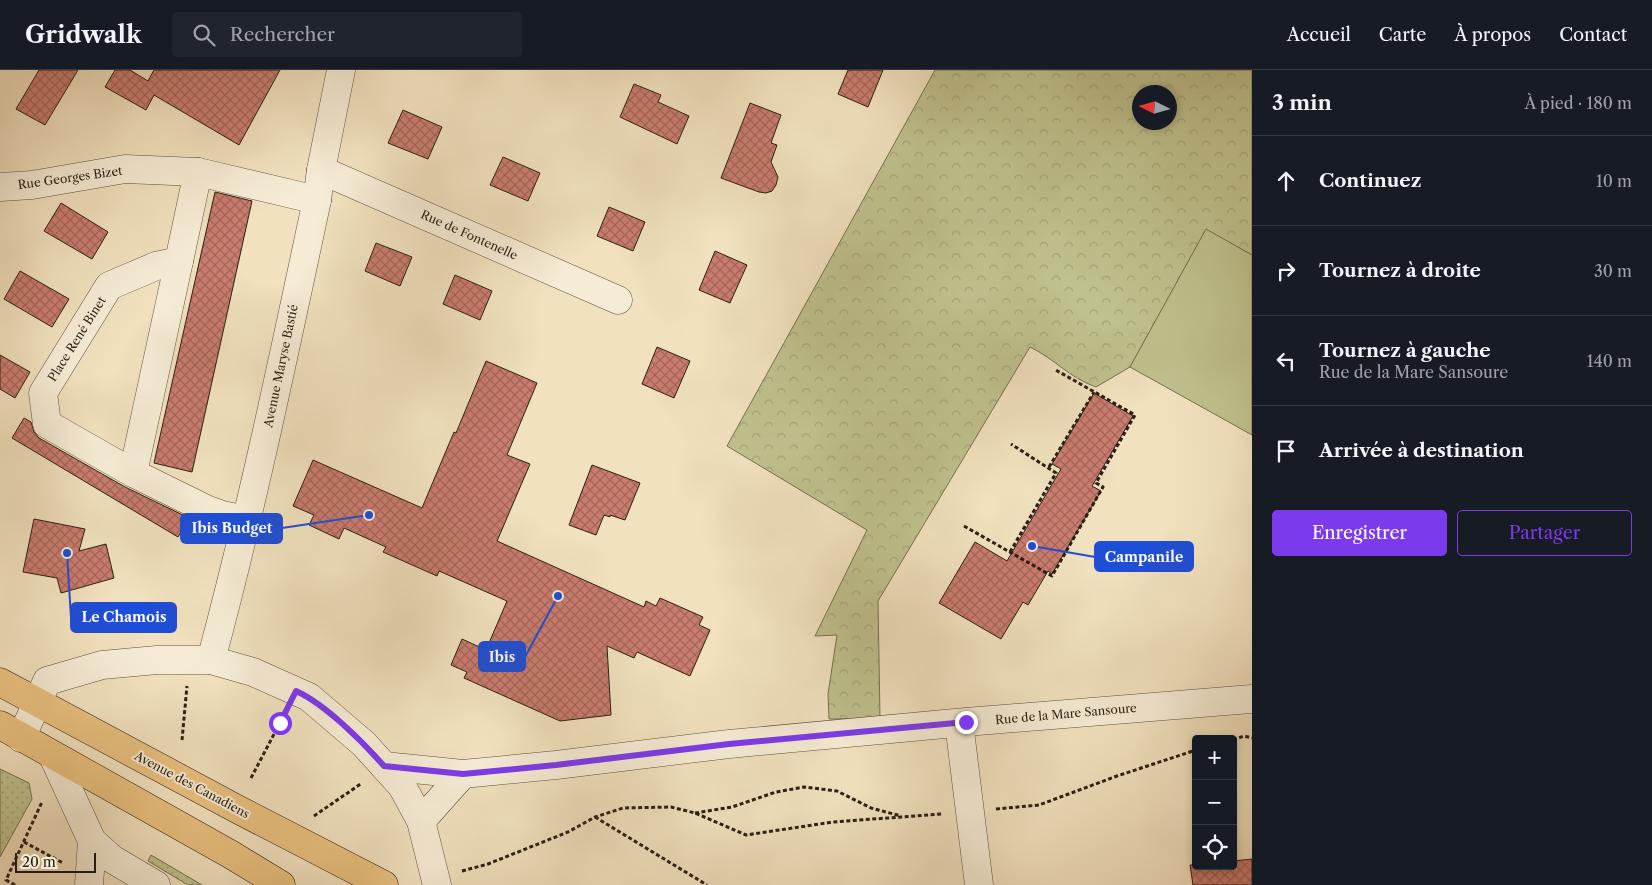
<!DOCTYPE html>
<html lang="fr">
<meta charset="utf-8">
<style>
:root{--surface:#171b24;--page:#20242c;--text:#f1f3f6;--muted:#9ea1a6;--line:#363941;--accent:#7c3aed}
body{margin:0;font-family:"Libre Caslon Text",serif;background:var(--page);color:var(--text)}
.controls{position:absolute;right:15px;bottom:15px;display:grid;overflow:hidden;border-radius:5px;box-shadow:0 2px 8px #0003}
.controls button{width:45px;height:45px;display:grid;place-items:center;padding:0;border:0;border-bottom:1px solid var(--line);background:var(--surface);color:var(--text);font:25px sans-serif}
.compass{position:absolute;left:1132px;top:15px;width:45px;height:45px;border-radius:50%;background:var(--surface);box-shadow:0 2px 8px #0003;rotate:275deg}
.scale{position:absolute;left:15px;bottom:12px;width:81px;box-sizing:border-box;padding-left:5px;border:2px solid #2a1e13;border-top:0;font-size:14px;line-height:18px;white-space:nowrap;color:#2a1e13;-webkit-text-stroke:4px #f6ecd5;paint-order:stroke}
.stop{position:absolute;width:15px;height:15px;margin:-11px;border:4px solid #7c3aed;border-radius:50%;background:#fff}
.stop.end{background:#7c3aed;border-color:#fff;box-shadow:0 1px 5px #0008}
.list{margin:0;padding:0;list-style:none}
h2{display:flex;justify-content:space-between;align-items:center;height:65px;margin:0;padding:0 20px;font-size:21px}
h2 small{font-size:16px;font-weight:400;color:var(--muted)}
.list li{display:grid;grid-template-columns:32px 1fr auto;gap:15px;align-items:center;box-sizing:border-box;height:90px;padding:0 20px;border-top:1px solid var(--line)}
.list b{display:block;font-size:19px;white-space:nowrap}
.list p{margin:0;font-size:16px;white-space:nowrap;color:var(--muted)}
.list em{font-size:16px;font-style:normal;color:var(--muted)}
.actions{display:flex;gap:10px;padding:15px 20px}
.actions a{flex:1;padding:11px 0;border:1px solid var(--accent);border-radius:5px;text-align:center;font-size:18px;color:var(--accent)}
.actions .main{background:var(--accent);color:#fff}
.icon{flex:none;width:28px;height:28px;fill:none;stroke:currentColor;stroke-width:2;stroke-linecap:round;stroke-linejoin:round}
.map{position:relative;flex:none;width:1252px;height:815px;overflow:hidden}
header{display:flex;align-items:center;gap:30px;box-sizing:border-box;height:70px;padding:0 25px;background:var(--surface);border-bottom:1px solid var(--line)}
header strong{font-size:24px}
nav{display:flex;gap:28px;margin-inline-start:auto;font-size:18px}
.search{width:350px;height:45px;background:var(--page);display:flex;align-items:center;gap:12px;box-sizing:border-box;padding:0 18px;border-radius:5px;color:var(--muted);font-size:19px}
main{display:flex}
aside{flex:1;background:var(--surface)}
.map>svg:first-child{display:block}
</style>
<header>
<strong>Gridwalk</strong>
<div class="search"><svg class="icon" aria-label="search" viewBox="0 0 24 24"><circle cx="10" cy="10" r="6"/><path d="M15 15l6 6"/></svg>Rechercher</div>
<nav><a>Accueil</a><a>Carte</a><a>À propos</a><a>Contact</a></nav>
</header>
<main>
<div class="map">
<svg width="1252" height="815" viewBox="0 0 1252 815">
<defs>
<pattern id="grass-dots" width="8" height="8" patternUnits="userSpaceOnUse" patternTransform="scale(1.25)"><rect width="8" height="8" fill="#bfc18e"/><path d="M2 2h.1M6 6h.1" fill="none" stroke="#a4a57a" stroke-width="1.8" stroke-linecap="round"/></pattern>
<pattern id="forest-crowns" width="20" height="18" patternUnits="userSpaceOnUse" patternTransform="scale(1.25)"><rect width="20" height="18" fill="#bfc18e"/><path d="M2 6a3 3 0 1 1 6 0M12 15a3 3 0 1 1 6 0" fill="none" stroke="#a4a57a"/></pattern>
<pattern id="building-cross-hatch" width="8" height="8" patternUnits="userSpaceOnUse" patternTransform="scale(1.25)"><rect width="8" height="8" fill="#ca7c6f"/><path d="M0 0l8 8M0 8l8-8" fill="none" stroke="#a4655a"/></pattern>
</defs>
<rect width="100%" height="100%" fill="#f1e1be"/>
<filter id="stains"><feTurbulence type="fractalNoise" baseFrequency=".004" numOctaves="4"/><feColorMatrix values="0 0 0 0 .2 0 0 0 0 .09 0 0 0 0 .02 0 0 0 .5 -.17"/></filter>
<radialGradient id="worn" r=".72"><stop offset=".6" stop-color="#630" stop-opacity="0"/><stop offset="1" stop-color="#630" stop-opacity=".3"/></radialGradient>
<!-- grass -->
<g fill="url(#grass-dots)" stroke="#747050">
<polygon points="0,699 29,713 32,729 0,787"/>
<polygon points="151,785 202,815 188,815 148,791"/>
</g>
<!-- forest -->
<path fill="url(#forest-crowns)" stroke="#747050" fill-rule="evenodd" d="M935,0h317v185l-46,-25 -76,137 -34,20c-28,-10 -41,-28 -66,-40l-152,254 2,118h-51l-1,-25 9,-59 -22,1 52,-106 -140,-84zM1140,22h30v30h-30z"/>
<!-- pitch -->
<polygon fill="#bfc18e" stroke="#747050" points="1206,159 1252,185 1252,365 1130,297"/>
<!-- building -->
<g fill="url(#building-cross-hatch)" stroke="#2a1e13">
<polygon points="39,0 78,0 45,55 16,39"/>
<polygon points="115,0 130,0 148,11 154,0 280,0 239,75 154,25 146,40 105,17"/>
<polygon points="848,0 883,0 868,37 838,24"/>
<polygon points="634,14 661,25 658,32 689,46 677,74 620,47"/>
<polygon points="750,33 781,45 771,73 777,75 771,92 778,107 776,115 772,121 766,123 759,122 721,108"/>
<polygon points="403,40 442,57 428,89 388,73"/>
<polygon points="503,87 540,103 528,131 490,115"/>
<polygon points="215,122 252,131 192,402 154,393"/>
<polygon points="61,133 108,162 92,189 44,161"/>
<polygon points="609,137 645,152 633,181 597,166"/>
<polygon points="376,173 412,187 400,216 365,201"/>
<polygon points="715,181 747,195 730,233 699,220"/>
<polygon points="20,201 69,229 52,257 4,229"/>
<polygon points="455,205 492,221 480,250 443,234"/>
<polygon points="657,277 690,291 674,328 642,314"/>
<polygon points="0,285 30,302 15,328 0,319"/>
<polygon points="486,291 537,313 507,385 530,394 497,471 644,537 646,531 656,536 660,528 703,547 699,555 710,560 690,606 637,582 634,588 607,576 611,645 560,651 464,608 467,602 451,595 462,569 486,580 507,531 439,501 437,506 383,482 386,477 344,458 339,469 309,455 314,445 293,436 313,390 422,438 454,362 456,363"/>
<polygon points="1094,323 1133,346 1092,416 1101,421 1052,504 1048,501 1028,535 1023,532 1001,569 939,533 975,472 1007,491 1061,399 1052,394"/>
<polygon points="24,348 31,352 34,362 39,368 125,417 189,448 178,467 12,368"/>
<polygon points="592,395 640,413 625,450 610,445 610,447 604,445 596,465 569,455"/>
<polygon points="34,449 85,459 79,481 106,474 114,508 61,523 57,508 23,502"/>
<polygon points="1252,789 1252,815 1193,815 1190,795 1233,796 1233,791"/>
</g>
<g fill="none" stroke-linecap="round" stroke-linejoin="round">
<!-- minor casing -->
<g stroke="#5c4f3e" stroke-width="29">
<g id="minor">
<polyline points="321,100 618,230"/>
<polyline points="198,102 179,191 156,196 109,216 43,323 47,354 133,403 208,440 222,445 247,450"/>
<polyline points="0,117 32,115 125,99 198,102 317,130"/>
<polyline points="133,403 179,191"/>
<path d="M211,590c41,-152 73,-306 106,-460l4,-30 20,-100"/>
<polyline points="959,653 979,815"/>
<polyline points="21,668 47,611 102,595 157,590 211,590 253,602 309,627 364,674 402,716 421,751 437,815"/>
<polyline points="53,686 92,771 112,789 156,815"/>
<polyline points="384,696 463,704 556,695 729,674 966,652 1252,629"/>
<polyline points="421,751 463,704"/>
<polyline points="89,815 92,771"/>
</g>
</g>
<!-- major casing -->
<g stroke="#2a1e13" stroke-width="29">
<g id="major">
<polyline points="0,612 237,739 384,815"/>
<polyline points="0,655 230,784 281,815"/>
</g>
</g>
<!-- path -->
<g stroke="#2a1e13" stroke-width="3" stroke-dasharray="4 2.5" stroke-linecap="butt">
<polyline points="1049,397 1094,322"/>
<polyline points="964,456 1052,506 1103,417 1096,413 1135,345 1054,299"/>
<polyline points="1010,482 1056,403 1011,374"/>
<polyline points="182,670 187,616"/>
<polyline points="1233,670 1244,666 1252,668"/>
<polyline points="251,708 284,645"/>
<polyline points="996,739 1039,735 1117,706 1196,680"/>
<polyline points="695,743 732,737 776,722 804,717 837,721 871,738 901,746"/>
<polyline points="314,746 362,713"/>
<polyline points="595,747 707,815"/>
<polyline points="24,772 63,793"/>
<polyline points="462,801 488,794 568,762 595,747 623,738 671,737 695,743 746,765 833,752 942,744"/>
<polyline points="15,815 6,810 42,732"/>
</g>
<!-- minor -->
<use href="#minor" stroke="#f6ecd5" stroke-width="28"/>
<!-- major -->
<use href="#major" stroke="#e8c07f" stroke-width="28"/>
</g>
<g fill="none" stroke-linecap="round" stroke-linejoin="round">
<!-- route -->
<path stroke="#7c3aed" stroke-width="6" d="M280,653l16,-32c29,13 67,51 88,75l79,8 93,-9 173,-21 237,-22"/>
</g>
<g text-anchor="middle" stroke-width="4" stroke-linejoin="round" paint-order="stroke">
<!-- street labels -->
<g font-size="12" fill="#2a1e13" stroke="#f6ecd5">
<text transform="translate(70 108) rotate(-8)" y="4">Rue Georges Bizet</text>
<text transform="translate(469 165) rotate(24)" y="4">Rue de Fontenelle</text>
<text transform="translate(77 269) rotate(-58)" y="4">Place René Binet</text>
<text transform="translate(281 296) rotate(-78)" y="4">Avenue Maryse Bastié</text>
<text transform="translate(1066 644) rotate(-5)" y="4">Rue de la Mare Sansoure</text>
<text transform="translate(192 715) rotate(28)" y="4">Avenue des Canadiens</text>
</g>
</g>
<!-- callouts -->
<path fill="none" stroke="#1d4ed8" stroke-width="2" d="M369 445L282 458M1032 476L1095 487M67 483L71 548M558 526L525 587"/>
<g fill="#1d4ed8" stroke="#f6ecd5" stroke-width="2">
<circle cx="369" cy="445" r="5"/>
<circle cx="1032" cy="476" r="5"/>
<circle cx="67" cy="483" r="5"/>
<circle cx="558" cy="526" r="5"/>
</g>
<g fill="#1d4ed8" stroke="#1d4ed8" stroke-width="2">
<rect x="181" y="444" width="101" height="29" rx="5"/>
<rect x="1095" y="472" width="98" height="29" rx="5"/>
<rect x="71" y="533" width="105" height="29" rx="5"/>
<rect x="479" y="572" width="46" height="29" rx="5"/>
</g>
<g font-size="14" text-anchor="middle" font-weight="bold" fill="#fff">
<text x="232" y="463">Ibis Budget</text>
<text x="1144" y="492">Campanile</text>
<text x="124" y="552">Le Chamois</text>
<text x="502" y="592">Ibis</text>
</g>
<rect width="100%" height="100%" filter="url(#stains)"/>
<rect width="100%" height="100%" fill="url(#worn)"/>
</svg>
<div class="controls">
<button>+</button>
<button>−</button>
<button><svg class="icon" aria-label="locate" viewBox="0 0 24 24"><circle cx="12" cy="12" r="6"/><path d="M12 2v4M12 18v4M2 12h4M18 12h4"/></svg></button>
</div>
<svg class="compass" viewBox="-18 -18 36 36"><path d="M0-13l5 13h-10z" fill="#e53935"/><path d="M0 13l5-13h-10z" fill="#9ea1a6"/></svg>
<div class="scale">20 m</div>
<div class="stop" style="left:280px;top:653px"></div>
<div class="stop end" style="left:966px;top:652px"></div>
</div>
<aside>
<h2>3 min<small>À pied · 180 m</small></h2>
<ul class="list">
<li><svg class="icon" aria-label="ahead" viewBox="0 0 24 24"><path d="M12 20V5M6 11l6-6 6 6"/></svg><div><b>Continuez</b></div><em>10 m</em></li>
<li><svg class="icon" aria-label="right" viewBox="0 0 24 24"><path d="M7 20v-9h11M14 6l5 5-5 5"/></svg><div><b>Tournez à droite</b></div><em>30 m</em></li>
<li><svg class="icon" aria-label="left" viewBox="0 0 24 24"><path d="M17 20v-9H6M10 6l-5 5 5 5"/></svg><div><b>Tournez à gauche</b><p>Rue de la Mare Sansoure</p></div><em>140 m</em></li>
<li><svg class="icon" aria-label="arrive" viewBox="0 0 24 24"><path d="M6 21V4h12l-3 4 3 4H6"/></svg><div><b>Arrivée à destination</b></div></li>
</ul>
<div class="actions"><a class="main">Enregistrer</a><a>Partager</a></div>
</aside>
</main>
